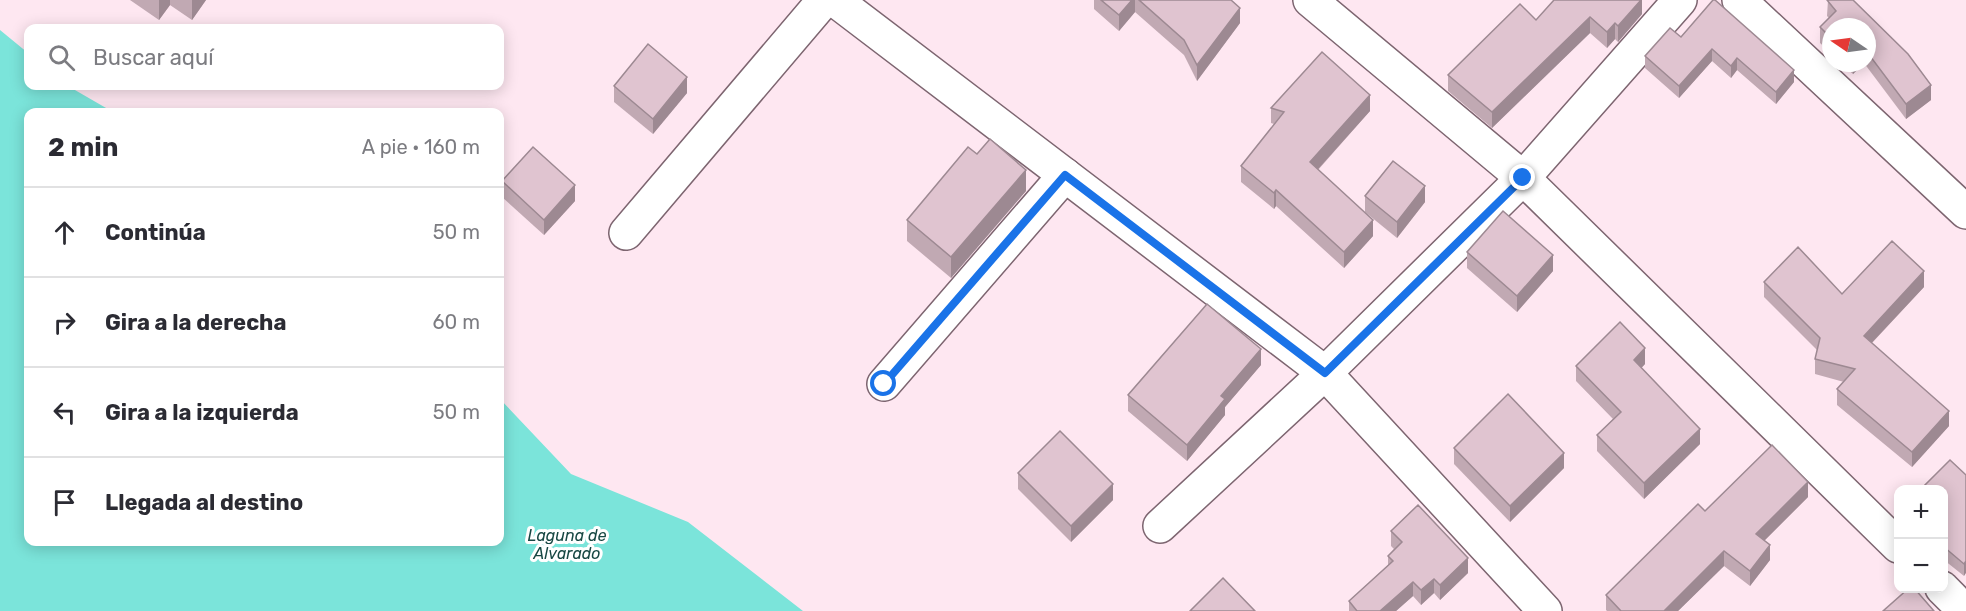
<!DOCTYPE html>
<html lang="es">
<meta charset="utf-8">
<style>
:root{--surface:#fff;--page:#f2f2f3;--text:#2b2b33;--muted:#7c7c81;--line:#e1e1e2}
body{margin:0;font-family:Rubik,sans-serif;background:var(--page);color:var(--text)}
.controls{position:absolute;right:18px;bottom:18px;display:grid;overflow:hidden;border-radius:12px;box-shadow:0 3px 15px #0003}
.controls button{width:54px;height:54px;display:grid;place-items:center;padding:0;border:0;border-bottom:2px solid var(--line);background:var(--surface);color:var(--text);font:30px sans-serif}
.compass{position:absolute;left:1822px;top:18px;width:54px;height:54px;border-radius:50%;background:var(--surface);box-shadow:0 3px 15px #0003;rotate:283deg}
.stop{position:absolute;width:18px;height:18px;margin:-14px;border:4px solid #1a73e8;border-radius:50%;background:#fff}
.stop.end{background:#1a73e8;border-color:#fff;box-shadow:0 2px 6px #0008}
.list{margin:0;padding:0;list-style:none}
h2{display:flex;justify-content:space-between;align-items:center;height:78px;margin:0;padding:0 24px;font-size:26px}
h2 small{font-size:20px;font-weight:400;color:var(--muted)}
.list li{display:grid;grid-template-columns:39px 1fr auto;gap:18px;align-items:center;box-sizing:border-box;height:90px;padding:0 24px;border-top:2px solid var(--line)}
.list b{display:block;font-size:22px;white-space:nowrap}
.list em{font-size:20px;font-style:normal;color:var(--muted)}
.icon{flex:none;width:33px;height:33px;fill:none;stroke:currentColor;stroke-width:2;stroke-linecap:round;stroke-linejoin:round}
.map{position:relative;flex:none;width:1966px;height:611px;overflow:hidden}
.search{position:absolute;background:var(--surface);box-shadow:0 3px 15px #0003;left:24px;top:24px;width:480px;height:66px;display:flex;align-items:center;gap:15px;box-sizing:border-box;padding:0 21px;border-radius:12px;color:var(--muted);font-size:22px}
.panel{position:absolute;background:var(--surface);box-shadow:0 3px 15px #0003;left:24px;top:108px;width:480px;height:438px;border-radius:12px}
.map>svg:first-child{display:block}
</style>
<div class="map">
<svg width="1966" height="611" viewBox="0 0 1966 611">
<rect width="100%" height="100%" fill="#fee7f1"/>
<!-- water -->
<polygon fill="#7be4da" points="0,30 28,53 28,86 68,86 113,112 28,112 28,542 500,542 500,399 571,474 688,522 803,611 0,611"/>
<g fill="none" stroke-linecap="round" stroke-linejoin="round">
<!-- street casing -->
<g stroke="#7d6570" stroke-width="36">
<g id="street">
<polyline points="835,0 1325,373 1545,611"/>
<polyline points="1310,0 1523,178 1898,546"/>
<polyline points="1739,0 1966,212"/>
<polyline points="626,233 824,0"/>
<polyline points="884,384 1065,175"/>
<polyline points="1160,526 1325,373 1523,178 1680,0"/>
<polyline points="1942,588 1965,611"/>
</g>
</g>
<!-- street -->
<use href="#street" stroke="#fff" stroke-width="33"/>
</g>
<!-- wall -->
<g fill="#c1a9b3">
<polygon points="130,0 206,0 192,20 170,5 159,20"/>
<polygon points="1094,0 1231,0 1240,23 1197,81 1184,55 1135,12 1119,31 1094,9"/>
<polygon points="1642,0 1642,14 1618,42 1615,39 1607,48 1590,33 1492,128 1448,91 1448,75 1536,20"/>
<polygon points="1713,0 1794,82 1776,104 1737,70 1731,78 1712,61 1679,98 1645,68 1645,56 1681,37"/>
<polygon points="1828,0 1853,0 1908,54 1931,85 1931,100 1906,119 1864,63 1853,74 1841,63 1867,63 1867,27 1831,27 1831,53 1820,43 1820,27 1829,18 1827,16"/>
<polygon points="614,86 687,93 653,134 614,102"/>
<polygon points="1271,108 1370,111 1318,170 1373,236 1344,268 1276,206 1274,209 1241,182 1241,166 1274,124 1271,123"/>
<polygon points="502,181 575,201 544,235 502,197"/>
<polygon points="1026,191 951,278 907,241 907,220"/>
<polygon points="1365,196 1425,202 1397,238 1365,212"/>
<polygon points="1467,252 1553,271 1517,312 1467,268"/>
<polygon points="1764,282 1842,294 1924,287 1872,343 1949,426 1912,467 1837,405 1837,389 1844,382 1815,374 1815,359 1817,350 1764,297"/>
<polygon points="1645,364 1641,368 1700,444 1644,499 1597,451 1597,435 1613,419 1576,381 1576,366"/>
<polygon points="1261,365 1225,407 1225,415 1187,461 1128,411 1128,395"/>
<polygon points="1454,448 1564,468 1510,522 1454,464"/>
<polygon points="1018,473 1113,500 1071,542 1018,489"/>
<polygon points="1966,475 1964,576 1944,560 1944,489 1924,489 1924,486"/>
<polygon points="1808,497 1764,541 1770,560 1750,586 1724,566 1678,611 1607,611 1606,610 1606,595 1705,511"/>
<polygon points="1391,531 1468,573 1440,600 1434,593 1421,605 1413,596 1396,611 1349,611 1349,601 1388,565 1388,556 1394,549 1391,546"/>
</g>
<!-- shaded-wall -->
<g fill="#9d8992">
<polygon points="159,0 170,0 170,5 159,20"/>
<polygon points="192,0 206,0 192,20"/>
<polygon points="1132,0 1135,0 1135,12 1119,31 1119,15"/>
<polygon points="1641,0 1642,0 1642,14 1618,42 1618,26"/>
<polygon points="1240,8 1240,23 1197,81 1197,65"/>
<polygon points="1590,17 1590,33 1492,128 1492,112"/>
<polygon points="1615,23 1615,39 1607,48 1607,32"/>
<polygon points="1712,49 1712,61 1679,98 1679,86"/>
<polygon points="1737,58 1737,70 1731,78 1731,66"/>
<polygon points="1853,63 1864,63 1853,74"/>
<polygon points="1794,70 1794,82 1776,104 1776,92"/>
<polygon points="687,77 687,93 653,134 653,119"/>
<polygon points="1931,85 1931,100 1906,119 1906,104"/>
<polygon points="1370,95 1370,111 1310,178 1310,162"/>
<polygon points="1026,170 1026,191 951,278 951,257"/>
<polygon points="575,185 575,201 544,235 544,220"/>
<polygon points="1425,186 1425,202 1397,238 1397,222"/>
<polygon points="1276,190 1276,206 1274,209 1274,193"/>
<polygon points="1373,220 1373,236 1344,268 1344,252"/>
<polygon points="1553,255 1553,271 1517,312 1517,296"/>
<polygon points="1924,271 1924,287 1864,351 1864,336"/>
<polygon points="1645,348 1645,364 1634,376 1634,360"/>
<polygon points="1261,349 1261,365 1225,407 1225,415 1187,461 1187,445 1221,396"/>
<polygon points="1949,411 1949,426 1912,467 1912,452"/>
<polygon points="1700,429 1700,444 1644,499 1644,483"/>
<polygon points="1564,453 1564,468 1510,522 1510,506"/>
<polygon points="1808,482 1808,497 1756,549 1756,534"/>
<polygon points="1113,484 1113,500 1071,542 1071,526"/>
<polygon points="1770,545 1770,560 1750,586 1750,571"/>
<polygon points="1724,551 1724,566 1678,611 1664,611"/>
<polygon points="1468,558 1468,573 1440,600 1440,585"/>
<polygon points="1966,561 1966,573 1964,576 1964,564"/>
<polygon points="1434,579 1434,593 1421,605 1421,590"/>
<polygon points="1413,582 1413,596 1396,611 1380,611"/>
</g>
<!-- building -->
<g fill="#e0c4d0" stroke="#9d8992" stroke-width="1.5">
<polygon points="1101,0 1132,0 1119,15"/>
<polygon points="1139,0 1231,0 1240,8 1197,65 1184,40"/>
<polygon points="1554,0 1641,0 1618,26 1615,23 1607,32 1590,17 1492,112 1448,75 1520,4 1536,20"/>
<polygon points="1713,0 1715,0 1794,70 1776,92 1737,58 1731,66 1712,49 1679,86 1645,56 1670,28 1681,37"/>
<polygon points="1827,0 1853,0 1908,54 1931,85 1906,104 1867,52 1867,27 1831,27 1831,38 1820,27 1836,11"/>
<polygon points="648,44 687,77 653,119 614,86"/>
<polygon points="1322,52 1370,95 1310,162 1373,220 1344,252 1276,190 1274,193 1241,166 1284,112 1271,108"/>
<polygon points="990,139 1026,170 951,257 907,220 968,147 977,154"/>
<polygon points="533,147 575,185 544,220 502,181"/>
<polygon points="1393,161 1425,186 1397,222 1365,196"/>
<polygon points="1503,211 1553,255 1517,296 1467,252"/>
<polygon points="1892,241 1924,271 1864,336 1949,411 1912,452 1837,389 1855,369 1815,359 1820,338 1764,282 1798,247 1842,294"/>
<polygon points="1207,304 1261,349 1221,396 1225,399 1187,445 1128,395"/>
<polygon points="1620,322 1645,348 1634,360 1700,429 1644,483 1597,435 1621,412 1576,366"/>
<polygon points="1508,394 1564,453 1510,506 1454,448"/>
<polygon points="1060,431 1113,484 1071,526 1018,473"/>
<polygon points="1772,445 1808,482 1756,534 1770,545 1750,571 1724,551 1664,611 1621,611 1606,595 1698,504 1705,511"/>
<polygon points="1950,460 1966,475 1966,561 1964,564 1944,547 1944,513 1947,508 1944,504 1944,489 1928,489 1924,486"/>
<polygon points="1418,505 1468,558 1440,585 1434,579 1421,590 1413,582 1380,611 1357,611 1349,601 1393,561 1388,556 1402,542 1391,531"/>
<polygon points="1223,578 1255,611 1190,611"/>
<polygon points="1909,588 1914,588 1934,611 1883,611"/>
</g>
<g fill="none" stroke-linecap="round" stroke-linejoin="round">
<!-- route -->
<polyline stroke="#1a73e8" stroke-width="8" points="884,384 1065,175 1325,373 1523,178"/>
</g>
<g text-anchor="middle" stroke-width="6" stroke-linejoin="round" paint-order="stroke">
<!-- water labels -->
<g font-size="16" font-style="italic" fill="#174743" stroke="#fff">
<text x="567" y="541">Laguna de<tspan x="567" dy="18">Alvarado</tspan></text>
</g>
</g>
</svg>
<div class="controls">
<button>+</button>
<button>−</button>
</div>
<svg class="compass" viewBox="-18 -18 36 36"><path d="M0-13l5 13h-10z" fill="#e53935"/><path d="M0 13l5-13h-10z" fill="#7c7c81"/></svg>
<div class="stop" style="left:884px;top:384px"></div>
<div class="stop end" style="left:1523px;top:178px"></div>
<div class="search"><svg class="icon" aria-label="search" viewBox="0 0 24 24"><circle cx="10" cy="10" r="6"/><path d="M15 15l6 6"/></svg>Buscar aquí</div>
<section class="panel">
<h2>2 min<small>A pie · 160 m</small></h2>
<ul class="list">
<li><svg class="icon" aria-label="ahead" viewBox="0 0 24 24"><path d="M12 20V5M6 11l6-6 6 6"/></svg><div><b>Continúa</b></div><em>50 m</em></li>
<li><svg class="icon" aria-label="right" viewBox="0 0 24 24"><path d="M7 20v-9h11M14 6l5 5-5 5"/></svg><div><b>Gira a la derecha</b></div><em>60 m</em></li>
<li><svg class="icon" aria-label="left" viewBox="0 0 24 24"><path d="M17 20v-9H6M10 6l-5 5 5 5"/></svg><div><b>Gira a la izquierda</b></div><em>50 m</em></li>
<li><svg class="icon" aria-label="arrive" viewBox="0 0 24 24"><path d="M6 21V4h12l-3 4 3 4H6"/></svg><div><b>Llegada al destino</b></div></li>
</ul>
</section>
</div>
